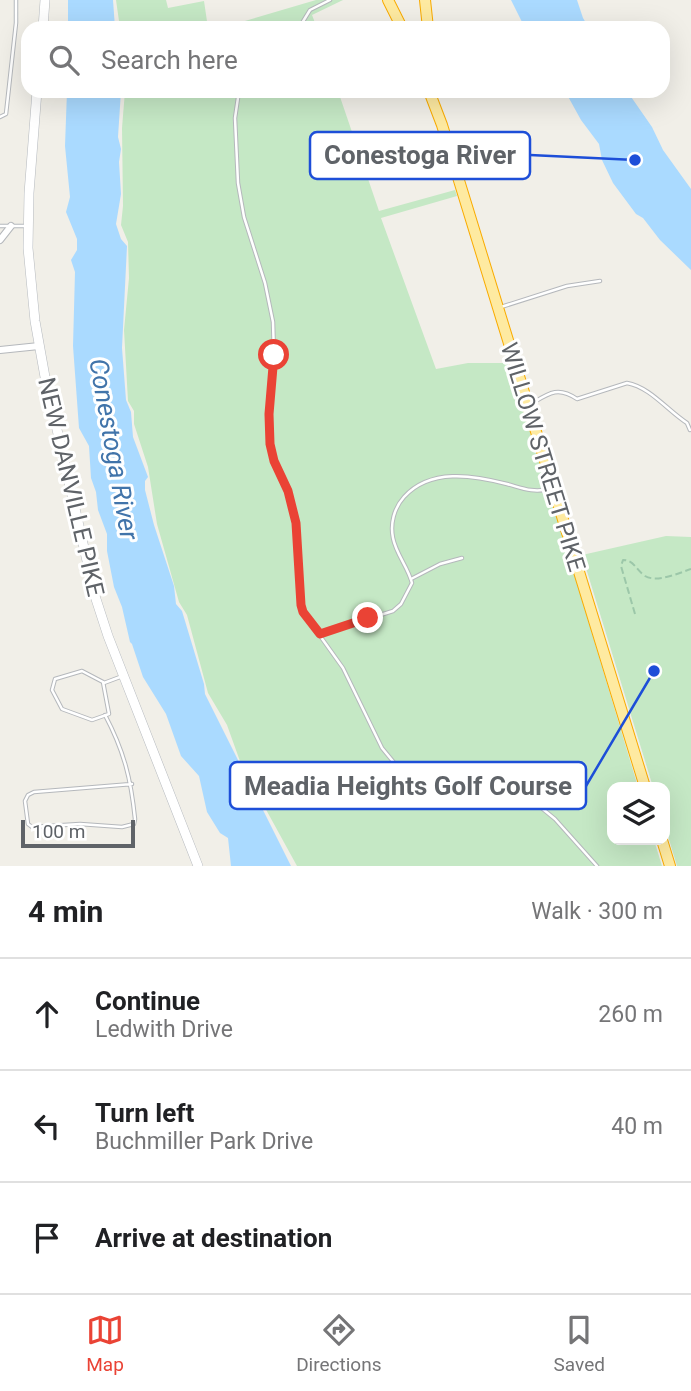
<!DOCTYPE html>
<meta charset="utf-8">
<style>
:root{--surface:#fff;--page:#f2f2f2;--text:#202124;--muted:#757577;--line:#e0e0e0;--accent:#ea4335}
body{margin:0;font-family:Roboto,sans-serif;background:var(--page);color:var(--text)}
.controls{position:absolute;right:21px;bottom:21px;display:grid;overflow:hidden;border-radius:14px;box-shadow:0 7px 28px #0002}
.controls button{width:63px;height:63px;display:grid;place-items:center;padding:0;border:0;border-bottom:2px solid var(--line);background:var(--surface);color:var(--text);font:35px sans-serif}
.scale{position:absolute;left:21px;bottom:18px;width:114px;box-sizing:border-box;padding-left:7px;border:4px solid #5f6368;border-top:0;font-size:19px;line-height:24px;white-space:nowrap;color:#5f6368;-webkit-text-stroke:5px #fff;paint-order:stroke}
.stop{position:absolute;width:21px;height:21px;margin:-16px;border:5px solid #ea4335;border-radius:50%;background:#fff}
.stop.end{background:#ea4335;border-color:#fff;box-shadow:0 2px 7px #0008}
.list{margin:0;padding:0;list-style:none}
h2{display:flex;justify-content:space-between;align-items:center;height:91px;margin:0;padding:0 28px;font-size:30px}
h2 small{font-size:23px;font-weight:400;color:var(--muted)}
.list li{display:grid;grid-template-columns:46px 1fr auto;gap:21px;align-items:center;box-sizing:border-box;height:112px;padding:0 28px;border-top:2px solid var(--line)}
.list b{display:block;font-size:26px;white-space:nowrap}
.list p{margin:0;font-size:23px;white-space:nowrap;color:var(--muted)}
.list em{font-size:23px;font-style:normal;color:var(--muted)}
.icon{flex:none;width:38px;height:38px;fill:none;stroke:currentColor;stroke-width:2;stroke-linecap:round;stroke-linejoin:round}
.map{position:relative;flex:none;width:691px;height:866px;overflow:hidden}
.search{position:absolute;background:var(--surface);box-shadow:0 7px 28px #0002;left:21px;right:21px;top:21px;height:77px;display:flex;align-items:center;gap:18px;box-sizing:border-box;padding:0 24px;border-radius:21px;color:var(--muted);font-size:26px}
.sheet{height:427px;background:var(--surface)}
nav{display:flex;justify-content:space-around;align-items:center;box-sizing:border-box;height:98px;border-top:2px solid var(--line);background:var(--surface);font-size:19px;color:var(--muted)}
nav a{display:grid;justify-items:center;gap:4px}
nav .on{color:var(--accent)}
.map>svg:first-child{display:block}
</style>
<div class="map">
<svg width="691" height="866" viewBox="0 0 691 866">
<rect width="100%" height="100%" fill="#f1efe8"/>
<!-- green -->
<g fill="#c5e8c5">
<polygon points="116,0 166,0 168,8 204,1 208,28 120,28"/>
<polygon points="316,0 343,0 312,15 317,28 221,28"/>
<polygon points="125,91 338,91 379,211 455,190 457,196 381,218 436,369 468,363 508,363 555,510 638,787 612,787 612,840 654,840 662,866 297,866 241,764 227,725 208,693 187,615 179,602 157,524 148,467 134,424 134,411 128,401 124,330 129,278 128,242 121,225 123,206 122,128"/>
<polygon points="666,536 691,537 691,866 677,866 665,826 665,787 653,787 582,555"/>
</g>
<!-- water -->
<g fill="#aadaff">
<polygon points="68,0 113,0 115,28 68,28"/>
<polygon points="511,0 577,0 583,18 589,28 525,28"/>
<polygon points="67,91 121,91 118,137 121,149 119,162 121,194 116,224 121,239 127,246 122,348 126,400 131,412 133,437 148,477 145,481 145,490 154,525 174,586 176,604 182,611 204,684 205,694 291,866 231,866 228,838 220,833 207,812 199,776 181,756 166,714 143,677 132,644 130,642 122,607 114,587 107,551 107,534 98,510 96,492 91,478 89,446 79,428 73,346 75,272 71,260 77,250 77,239 66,212 70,197 65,146"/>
<polygon points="565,91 627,91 652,127 663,150 691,189 691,270 660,240 643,218 636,214 613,183 602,160 599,144 581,120"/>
</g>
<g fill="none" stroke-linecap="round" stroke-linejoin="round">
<!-- service casing -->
<g stroke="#b5b8bc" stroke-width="4.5">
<g id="service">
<polyline points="299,28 310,10 330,0"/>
<polyline points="239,91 235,118 238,183 244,217 265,283 273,322 274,355 269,414 270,444 274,461 287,491 296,523 303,612 343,668 382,748 396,765 409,773 484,782 527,796 555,819 597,866"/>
<polyline points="0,117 6,114 16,23 16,0"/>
<polyline points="0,226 27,226"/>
<polyline points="501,307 567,286 600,281"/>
<path d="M531,404c18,-11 27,-18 46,-5l50,-16c23,4 41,28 60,40l3,7"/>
<polyline points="411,579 440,564 462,558"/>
<path d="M320,634l73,-23 8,-7 11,-21c-4,-16 -16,-29 -19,-45 -3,-14 1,-30 11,-41 26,-29 69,-22 103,-13 15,4 26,9 42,5"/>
<polyline points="103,682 109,714 92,720 62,709 52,690 55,679 82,671 103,682 104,683 120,677"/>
<path d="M105,715c19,36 26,64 30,104l-1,5 -12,3 -42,-3 -48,3 -4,-3 -3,-23 3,-6 6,-3 98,-8"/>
</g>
</g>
<!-- minor casing -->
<g stroke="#b5b8bc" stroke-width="8">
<g id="minor">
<polyline points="0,240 11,226"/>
<polyline points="0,350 39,346"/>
</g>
</g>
<!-- secondary casing -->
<g stroke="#b6babf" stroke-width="10">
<g id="secondary">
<polyline points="43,28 45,0"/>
<polyline points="37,91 29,193 28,248 35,321 45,377 95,596 108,636 198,866"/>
</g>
</g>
<!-- trunk casing -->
<g stroke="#f9ab00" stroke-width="12">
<g id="trunk">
<polyline points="388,0 402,28"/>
<polyline points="425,0 428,28"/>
<polyline points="429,91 442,125 645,787"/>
<polyline points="662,840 670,866"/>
</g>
</g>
<!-- path -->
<path stroke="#9cc7a9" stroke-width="2" stroke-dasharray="7 3.5" stroke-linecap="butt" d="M635,614l-14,-48 2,-6c11,0 13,10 22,16 12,7 34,-3 46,-7"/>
<!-- service -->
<use href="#service" stroke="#fff" stroke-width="2.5"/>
<!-- minor -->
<use href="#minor" stroke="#fff" stroke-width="6"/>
<!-- secondary -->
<use href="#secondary" stroke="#fff" stroke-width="9"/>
<!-- trunk -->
<use href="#trunk" stroke="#feeaa1" stroke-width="10"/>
</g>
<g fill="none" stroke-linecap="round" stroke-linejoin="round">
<!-- route -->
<polyline stroke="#ea4335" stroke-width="9" points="274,355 269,414 270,444 274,461 288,491 296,523 301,605 303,612 320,634 368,618"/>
</g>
<g text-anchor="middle" stroke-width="6" stroke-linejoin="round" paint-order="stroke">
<!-- street labels -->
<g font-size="24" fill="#5f6368" stroke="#fff">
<text transform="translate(543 457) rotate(73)" y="8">WILLOW STREET PIKE</text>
<text transform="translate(71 487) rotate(77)" y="8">NEW DANVILLE PIKE</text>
</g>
<!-- water labels -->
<g font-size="26" font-style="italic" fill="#4174aa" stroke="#fff">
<text transform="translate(114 449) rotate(80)" y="9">Conestoga River</text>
</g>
</g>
<!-- callouts -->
<path fill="none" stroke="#1d4ed8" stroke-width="2.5" d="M635 160L530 155M654 671L586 786"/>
<g fill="#1d4ed8" stroke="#fff" stroke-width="2.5">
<circle cx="635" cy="160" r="7"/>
<circle cx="654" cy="671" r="7"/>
</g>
<g fill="#fff" stroke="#1d4ed8" stroke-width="2.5">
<rect x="310" y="132" width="220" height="47" rx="7"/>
<rect x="230" y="762" width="356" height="47" rx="7"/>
</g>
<g font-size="26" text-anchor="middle" font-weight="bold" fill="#5f6368">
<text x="420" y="164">Conestoga River</text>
<text x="408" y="795">Meadia Heights Golf Course</text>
</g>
</svg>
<div class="controls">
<button><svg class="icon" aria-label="layers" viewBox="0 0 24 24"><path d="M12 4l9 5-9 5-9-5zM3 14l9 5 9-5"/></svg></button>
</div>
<div class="scale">100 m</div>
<div class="stop" style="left:274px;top:355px"></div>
<div class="stop end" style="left:368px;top:618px"></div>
<div class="search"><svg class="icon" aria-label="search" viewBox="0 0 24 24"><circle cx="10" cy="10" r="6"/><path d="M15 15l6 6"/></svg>Search here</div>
</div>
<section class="sheet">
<h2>4 min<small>Walk · 300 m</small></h2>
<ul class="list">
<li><svg class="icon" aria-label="ahead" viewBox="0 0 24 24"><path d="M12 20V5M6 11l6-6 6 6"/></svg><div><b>Continue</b><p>Ledwith Drive</p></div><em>260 m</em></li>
<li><svg class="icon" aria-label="left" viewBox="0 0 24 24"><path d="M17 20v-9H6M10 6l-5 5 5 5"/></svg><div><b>Turn left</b><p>Buchmiller Park Drive</p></div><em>40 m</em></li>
<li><svg class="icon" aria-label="arrive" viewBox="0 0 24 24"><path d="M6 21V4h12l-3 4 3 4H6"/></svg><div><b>Arrive at destination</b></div></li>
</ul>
</section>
<nav>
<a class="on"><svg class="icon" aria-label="map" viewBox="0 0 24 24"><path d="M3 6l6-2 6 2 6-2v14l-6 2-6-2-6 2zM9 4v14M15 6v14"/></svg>Map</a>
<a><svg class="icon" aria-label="directions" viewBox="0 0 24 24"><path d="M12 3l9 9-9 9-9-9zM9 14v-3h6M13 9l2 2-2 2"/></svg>Directions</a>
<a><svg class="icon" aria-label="saved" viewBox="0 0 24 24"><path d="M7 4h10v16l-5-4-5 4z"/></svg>Saved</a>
</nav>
